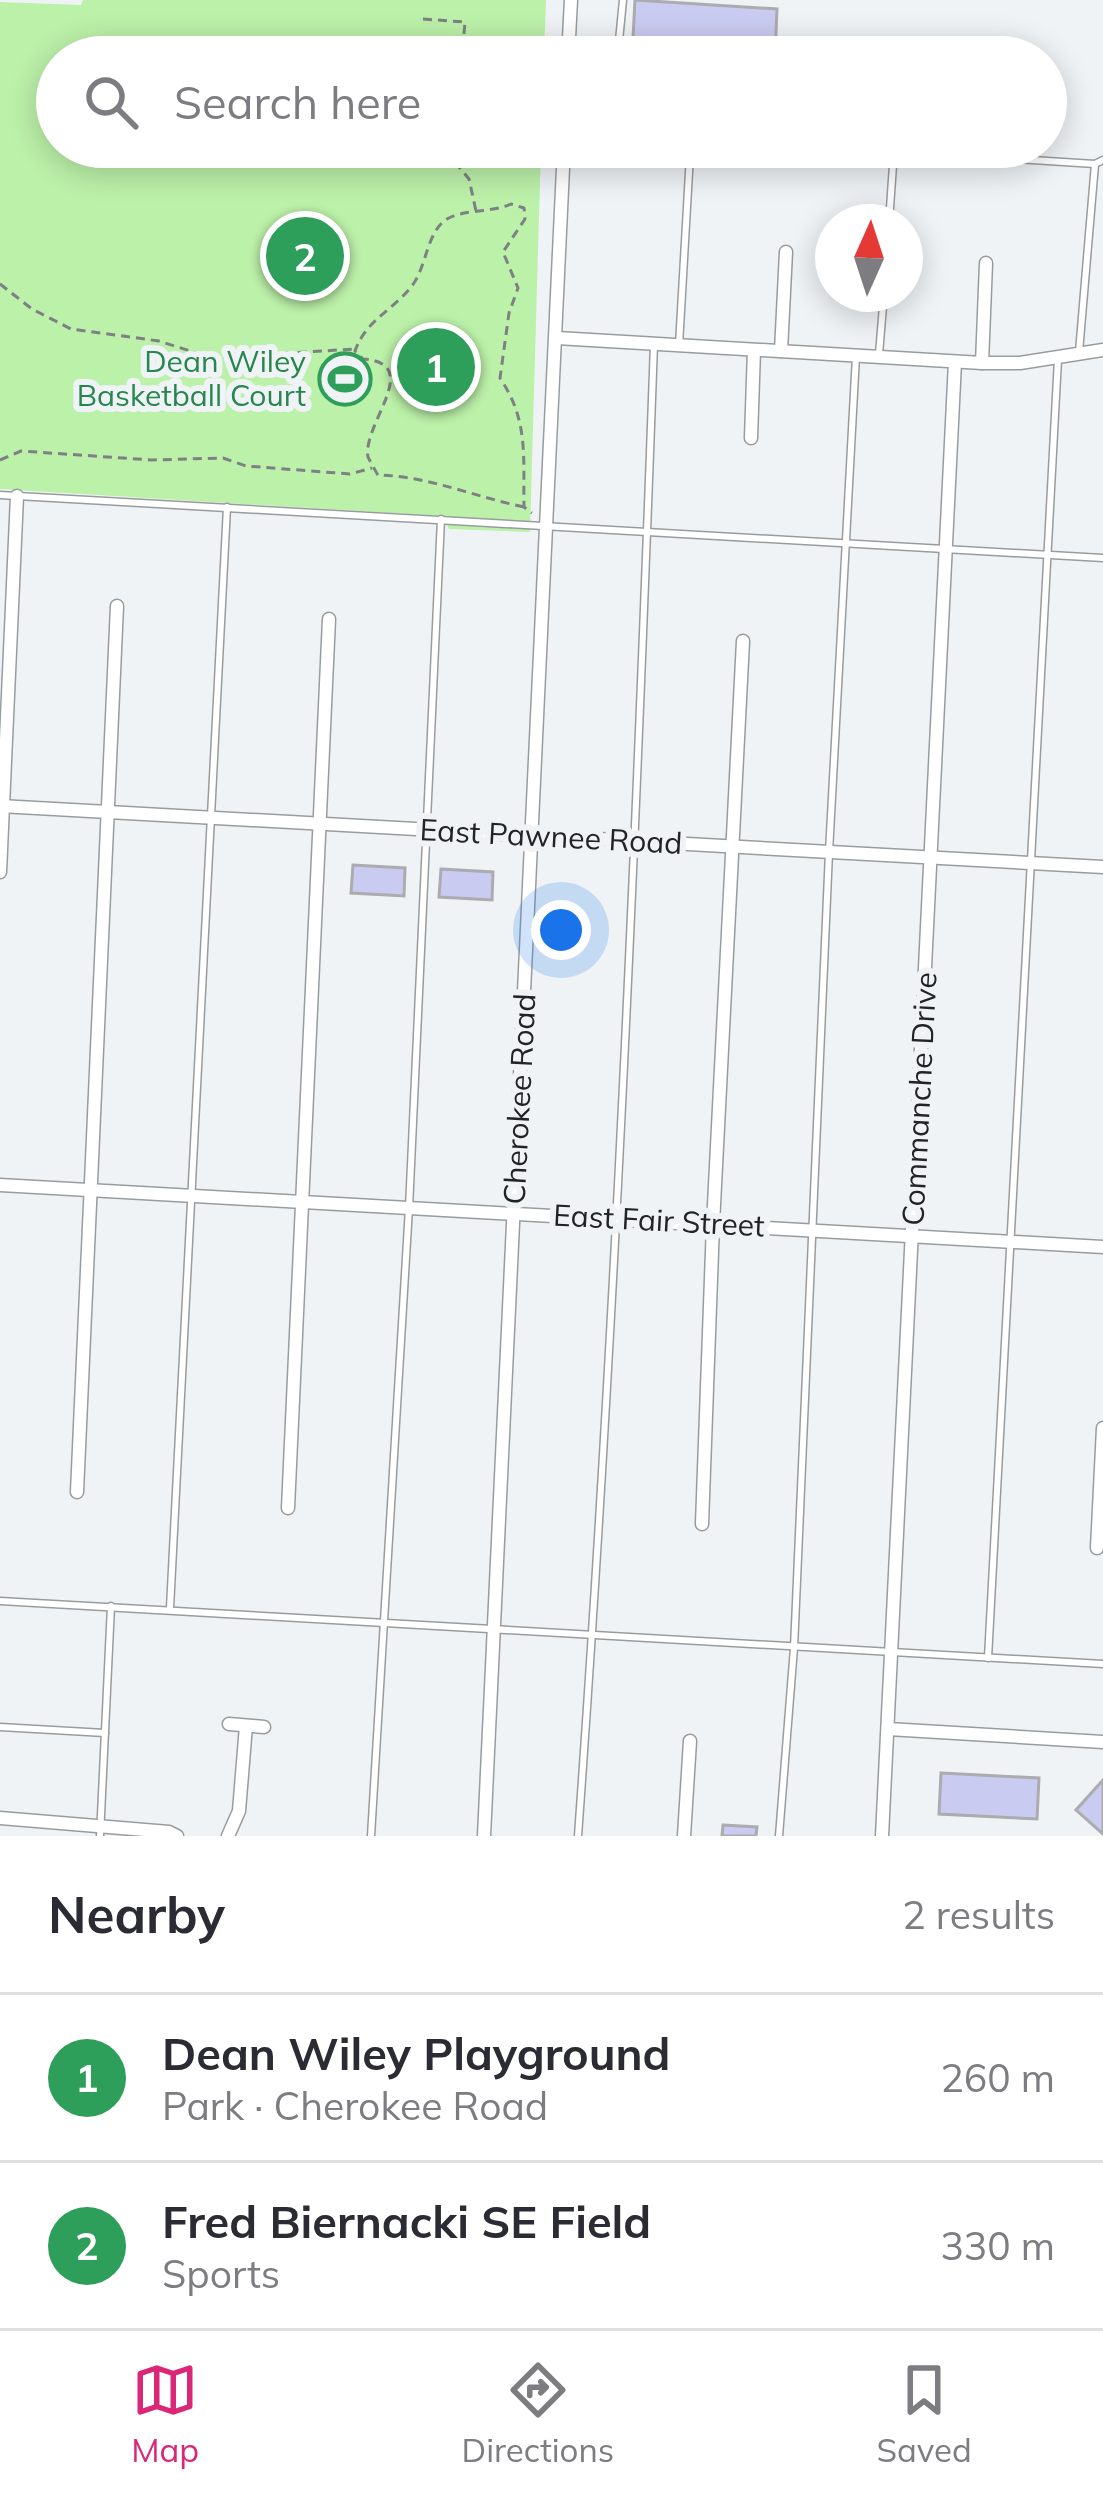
<!DOCTYPE html>
<meta charset="utf-8">
<style>
:root{--surface:#fff;--page:#f7f7f7;--text:#2b2b33;--muted:#7c7c81;--line:#e1e1e2;--accent:#db2777}
body{margin:0;font-family:Mulish,sans-serif;background:var(--page);color:var(--text)}
.compass{position:absolute;left:815px;top:204px;width:108px;height:108px;border-radius:50%;background:var(--surface);box-shadow:0 6px 30px #0003;rotate:3deg}
.you{position:absolute;left:561px;top:930px;width:42px;height:42px;margin:-30px;border:9px solid #fff;border-radius:50%;background:#1a73e8;box-shadow:0 0 0 18px #1a73e833}
.badge{display:grid;place-items:center;width:78px;height:78px;border-radius:50%;background:var(--accent);color:#fff;font-size:39px;font-weight:700}
.pin{position:absolute;translate:-50% -50%;border:6px solid #fff;box-shadow:0 3px 12px #0006}
.list{margin:0;padding:0;list-style:none}
h2{display:flex;justify-content:space-between;align-items:center;height:156px;margin:0;padding:0 48px;font-size:51px}
h2 small{font-size:39px;font-weight:400;color:var(--muted)}
.list li{display:grid;grid-template-columns:78px 1fr auto;gap:36px;align-items:center;box-sizing:border-box;height:168px;padding:0 48px;border-top:3px solid var(--line)}
.list b{display:block;font-size:45px;white-space:nowrap}
.list p{margin:0;font-size:39px;white-space:nowrap;color:var(--muted)}
.list em{font-size:39px;font-style:normal;color:var(--muted)}
.icon{flex:none;width:66px;height:66px;fill:none;stroke:currentColor;stroke-width:2;stroke-linecap:round;stroke-linejoin:round}
.map{position:relative;flex:none;width:1103px;height:1836px;overflow:hidden}
.search{position:absolute;background:var(--surface);box-shadow:0 6px 30px #0003;left:36px;right:36px;top:36px;height:132px;display:flex;align-items:center;gap:30px;box-sizing:border-box;padding:0 42px;border-radius:66px;color:var(--muted);font-size:45px}
.sheet{height:492px;background:var(--surface)}
nav{display:flex;justify-content:space-around;align-items:center;box-sizing:border-box;height:168px;border-top:3px solid var(--line);background:var(--surface);font-size:33px;color:var(--muted)}
nav a{display:grid;justify-items:center;gap:6px}
nav .on{color:var(--accent)}
.map>svg:first-child{display:block}
</style>
<div class="map">
<svg width="1103" height="1836" viewBox="0 0 1103 1836">
<rect width="100%" height="100%" fill="#eff3f6"/>
<!-- green -->
<polygon fill="#bcf1a9" points="83,0 546,0 544,57 57,57 57,147 541,147 530,532 449,529 442,516 0,489 0,2 81,5"/>
<!-- building -->
<g fill="#cacbf0" stroke="#ababb0" stroke-width="3">
<polygon points="635,0 777,9 775,57 632,57"/>
<polygon points="353,865 405,868 404,896 351,893"/>
<polygon points="441,869 493,872 492,900 439,897"/>
<polygon points="941,1773 1039,1778 1037,1819 939,1814"/>
<polygon points="1103,1780 1103,1834 1076,1810"/>
<polygon points="723,1825 757,1827 756,1836 722,1836"/>
</g>
<g fill="none" stroke-linecap="round" stroke-linejoin="round">
<!-- service casing -->
<g stroke="#999c9f" stroke-width="9">
<g id="service">
<polyline points="613,57 618,51 623,0"/>
<polyline points="827,147 1095,164 1103,160"/>
<polyline points="889,222 894,151"/>
<polyline points="679,345 690,155 697,147"/>
<polyline points="1079,352 1095,164"/>
<polyline points="879,354 884,294"/>
<polyline points="0,495 1103,558"/>
<polyline points="0,1601 1103,1664"/>
<polyline points="170,1608 227,507"/>
<polyline points="988,1658 1058,359"/>
<polyline points="0,1727 105,1733"/>
<polyline points="100,1836 111,1606"/>
<polyline points="371,1836 409,1208 441,519"/>
<path d="M578,1836c36,-497 58,-994 76,-1492"/>
<polyline points="779,1836 794,1648 829,852 856,356"/>
</g>
</g>
<!-- minor casing -->
<g stroke="#999c9f" stroke-width="15">
<g id="minor">
<polyline points="568,57 571,0"/>
<polyline points="557,338 982,363 1020,363 1103,350"/>
<polyline points="781,351 786,252"/>
<polyline points="982,363 986,263"/>
<polyline points="751,438 754,350"/>
<polyline points="0,806 1103,867"/>
<polyline points="0,872 17,496"/>
<polyline points="0,1185 1103,1247"/>
<polyline points="77,1492 117,606"/>
<polyline points="288,1508 329,619"/>
<polyline points="702,1524 713,1224 743,641"/>
<polyline points="1097,1548 1103,1428"/>
<polyline points="229,1724 264,1727"/>
<polyline points="888,1729 1103,1742"/>
<polyline points="0,1818 169,1832 177,1836"/>
<polyline points="228,1836 239,1811 246,1726"/>
<polyline points="484,1836 564,147"/>
<polyline points="684,1836 690,1741"/>
<polyline points="882,1836 955,362"/>
</g>
</g>
<!-- path -->
<g stroke="#7e8183" stroke-width="3" stroke-dasharray="9 6" stroke-linecap="butt">
<polyline points="423,19 465,22 462,57"/>
<polyline points="456,147 455,162 469,179 476,211"/>
<polyline points="0,284 32,309 71,329 159,341 212,358 354,349"/>
<polyline points="0,460 21,451 152,460 223,458 246,466 350,474 372,468"/>
<path d="M524,507c-48,-10 -97,-31 -146,-32 -1,-1 -9,-16 -10,-18 -6,-33 57,-94 -5,-98l-8,-8c11,-31 37,-40 56,-64 16,-19 15,-55 36,-68 16,-10 45,-6 64,-15l13,4 1,11 -22,33 15,36 -9,25 -9,65c29,43 23,79 24,129l8,6"/>
</g>
<!-- service -->
<use href="#service" stroke="#fff" stroke-width="6"/>
<!-- minor -->
<use href="#minor" stroke="#fff" stroke-width="12"/>
</g>
<!-- icons -->
<defs>
<g id="stadium-ring" transform="scale(2.7)"><circle r="9.5" fill="#eff3f6" stroke="#2e9e5b" stroke-width="1.5"/><path d="M0-5a6.5 5 0 1 0 0 10a6.5 5 0 1 0 0-10ZM-3.5-1.8h7v3.6h-7Z" fill="#2e9e5b"/></g>
</defs>
<g fill-rule="evenodd">
<use href="#stadium-ring" x="345" y="379"/>
</g>
<g text-anchor="middle" stroke-width="12" stroke-linejoin="round" paint-order="stroke">
<!-- leisure labels -->
<g font-size="30" fill="#27864d" stroke="#eff3f6" text-anchor="end">
<text x="306" y="372">Dean Wiley<tspan x="306" dy="34">Basketball Court</tspan></text>
</g>
<!-- street labels -->
<g font-size="30" fill="#222324" stroke="#eff3f6">
<text transform="translate(551 837) rotate(3)" y="10">East Pawnee Road</text>
<text transform="translate(520 1099) rotate(-87)" y="10">Cherokee Road</text>
<text transform="translate(920 1099) rotate(-87)" y="10">Commanche Drive</text>
<text transform="translate(659 1221) rotate(3)" y="10">East Fair Street</text>
</g>
</g>
</svg>
<svg class="compass" viewBox="-18 -18 36 36"><path d="M0-13l5 13h-10z" fill="#e53935"/><path d="M0 13l5-13h-10z" fill="#7c7c81"/></svg>
<div class="you"></div>
<div class="pin badge" style="left:436px;top:367px;background:#2e9e5b">1</div>
<div class="pin badge" style="left:305px;top:256px;background:#2e9e5b">2</div>
<div class="search"><svg class="icon" aria-label="search" viewBox="0 0 24 24"><circle cx="10" cy="10" r="6"/><path d="M15 15l6 6"/></svg>Search here</div>
</div>
<section class="sheet">
<h2>Nearby<small>2 results</small></h2>
<ul class="list">
<li><span class="badge" style="background:#2e9e5b">1</span><div><b>Dean Wiley Playground</b><p>Park · Cherokee Road</p></div><em>260 m</em></li>
<li><span class="badge" style="background:#2e9e5b">2</span><div><b>Fred Biernacki SE Field</b><p>Sports</p></div><em>330 m</em></li>
</ul>
</section>
<nav>
<a class="on"><svg class="icon" aria-label="map" viewBox="0 0 24 24"><path d="M3 6l6-2 6 2 6-2v14l-6 2-6-2-6 2zM9 4v14M15 6v14"/></svg>Map</a>
<a><svg class="icon" aria-label="directions" viewBox="0 0 24 24"><path d="M12 3l9 9-9 9-9-9zM9 14v-3h6M13 9l2 2-2 2"/></svg>Directions</a>
<a><svg class="icon" aria-label="saved" viewBox="0 0 24 24"><path d="M7 4h10v16l-5-4-5 4z"/></svg>Saved</a>
</nav>
